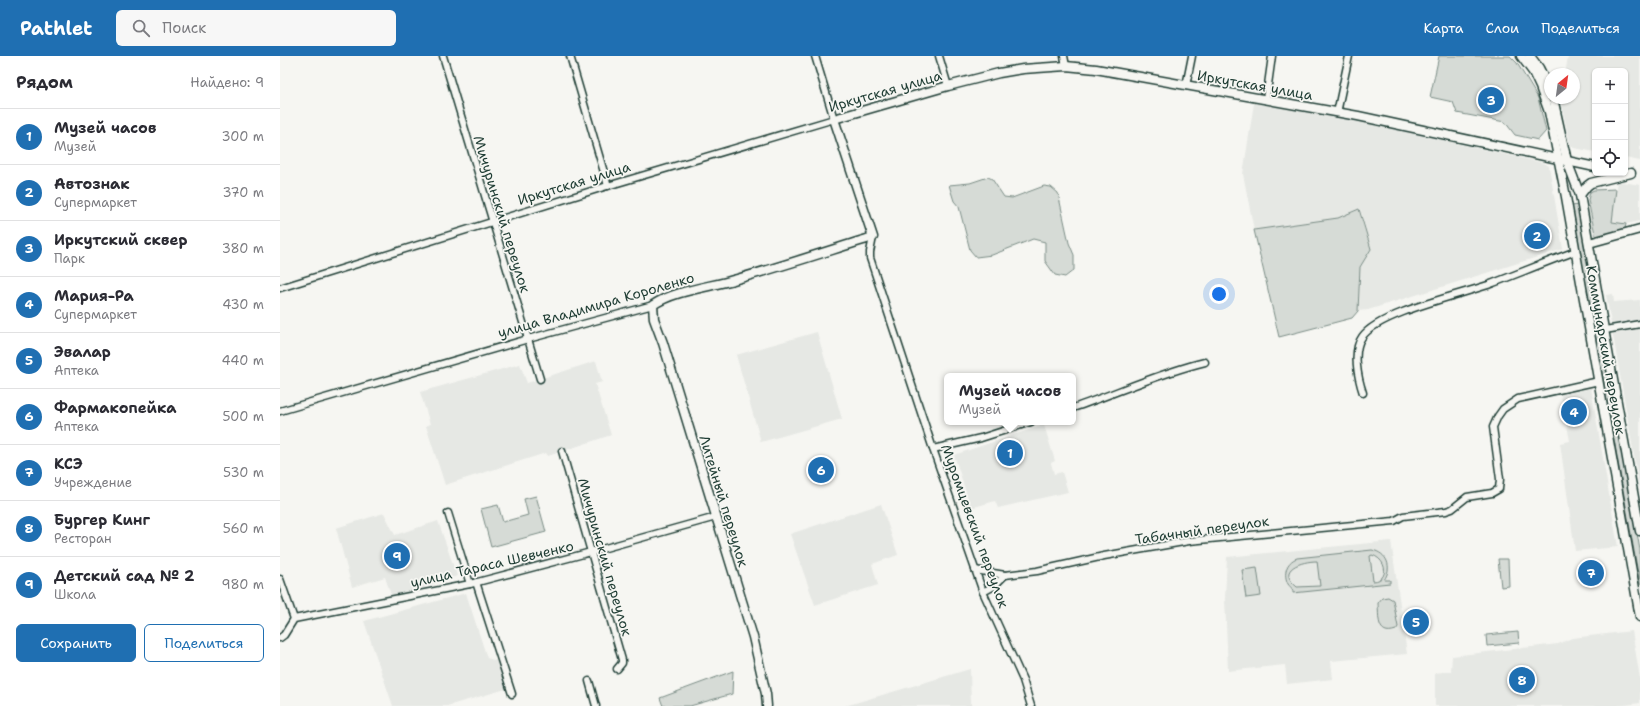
<!DOCTYPE html>
<html lang="ru">
<meta charset="utf-8">
<style>
:root{--surface:#fff;--page:#f7f7f7;--text:#2b2b33;--muted:#7c7c81;--line:#e1e1e2;--accent:#1f6fb2}
body{margin:0;font-family:"Shantell Sans",sans-serif;background:var(--page);color:var(--text)}
.controls{position:absolute;right:12px;top:12px;display:grid;overflow:hidden;border-radius:6px;box-shadow:0 1px 3px #0004}
.controls button{width:36px;height:36px;display:grid;place-items:center;padding:0;border:0;border-bottom:1px solid var(--line);background:var(--surface);color:var(--text);font:20px sans-serif}
.compass{position:absolute;left:1264px;top:12px;width:36px;height:36px;border-radius:50%;background:var(--surface);box-shadow:0 1px 3px #0004;rotate:29deg}
.you{position:absolute;left:939px;top:238px;width:14px;height:14px;margin:-10px;border:3px solid #fff;border-radius:50%;background:#1a73e8;box-shadow:0 0 0 6px #1a73e833}
.badge{display:grid;place-items:center;width:26px;height:26px;border-radius:50%;background:var(--accent);color:#fff;font-size:13px;font-weight:700}
.pin{position:absolute;translate:-50% -50%;border:2px solid #fff;box-shadow:0 1px 4px #0006}
.popup{position:absolute;left:664px;top:317px;width:132px;height:52px;box-sizing:border-box;display:grid;place-content:center;border-radius:6px;background:var(--surface);filter:drop-shadow(0 1px 3px #0005);font-size:13px;white-space:nowrap;color:var(--muted)}
.popup b{font-size:15px;color:var(--text)}
.popup::after{content:'';position:absolute;left:50%;top:100%;margin-left:-8px;border:8px solid transparent;border-top-color:var(--surface)}
.list{margin:0;padding:0;list-style:none}
h2{display:flex;justify-content:space-between;align-items:center;height:52px;margin:0;padding:0 16px;font-size:17px}
h2 small{font-size:13px;font-weight:400;color:var(--muted)}
.list li{display:grid;grid-template-columns:26px 1fr auto;gap:12px;align-items:center;box-sizing:border-box;height:56px;padding:0 16px;border-top:1px solid var(--line)}
.list b{display:block;font-size:15px;white-space:nowrap}
.list p{margin:0;font-size:13px;white-space:nowrap;color:var(--muted)}
.list em{font-size:13px;font-style:normal;color:var(--muted)}
.actions{display:flex;gap:8px;padding:12px 16px}
.actions a{flex:1;padding:9px 0;border:1px solid var(--accent);border-radius:6px;text-align:center;font-size:14px;color:var(--accent)}
.actions .main{background:var(--accent);color:#fff}
.icon{flex:none;width:22px;height:22px;fill:none;stroke:currentColor;stroke-width:2;stroke-linecap:round;stroke-linejoin:round}
.map{position:relative;flex:none;width:1360px;height:650px;overflow:hidden}
header{display:flex;align-items:center;gap:24px;box-sizing:border-box;height:56px;padding:0 20px;background:var(--accent);color:#fff}
header strong{font-size:19px}
nav{display:flex;gap:22px;margin-inline-start:auto;font-size:14px}
.search{width:280px;height:36px;background:var(--page);display:flex;align-items:center;gap:10px;box-sizing:border-box;padding:0 14px;border-radius:6px;color:var(--muted);font-size:15px}
main{display:flex}
aside{flex:1;background:var(--surface)}
.map>svg:first-child{display:block}
</style>
<header>
<strong>Pathlet</strong>
<div class="search"><svg class="icon" aria-label="search" viewBox="0 0 24 24"><circle cx="10" cy="10" r="6"/><path d="M15 15l6 6"/></svg>Поиск</div>
<nav><a>Карта</a><a>Слои</a><a>Поделиться</a></nav>
</header>
<main>
<aside>
<h2>Рядом<small>Найдено: 9</small></h2>
<ul class="list">
<li><span class="badge">1</span><div><b>Музей часов</b><p>Музей</p></div><em>300 m</em></li>
<li><span class="badge">2</span><div><b>Автознак</b><p>Супермаркет</p></div><em>370 m</em></li>
<li><span class="badge">3</span><div><b>Иркутский сквер</b><p>Парк</p></div><em>380 m</em></li>
<li><span class="badge">4</span><div><b>Мария-Ра</b><p>Супермаркет</p></div><em>430 m</em></li>
<li><span class="badge">5</span><div><b>Эвалар</b><p>Аптека</p></div><em>440 m</em></li>
<li><span class="badge">6</span><div><b>Фармакопейка</b><p>Аптека</p></div><em>500 m</em></li>
<li><span class="badge">7</span><div><b>КСЭ</b><p>Учреждение</p></div><em>530 m</em></li>
<li><span class="badge">8</span><div><b>Бургер Кинг</b><p>Ресторан</p></div><em>560 m</em></li>
<li><span class="badge">9</span><div><b>Детский сад № 2</b><p>Школа</p></div><em>980 m</em></li>
</ul>
<div class="actions"><a class="main">Сохранить</a><a>Поделиться</a></div>
</aside>
<div class="map">
<svg width="1360" height="650" viewBox="0 0 1360 650">
<rect width="100%" height="100%" fill="#f6f6f2"/>
<filter id="ink" filterUnits="userSpaceOnUse"><feTurbulence type="fractalNoise" baseFrequency=".025" numOctaves="2"/><feDisplacementMap in="SourceGraphic" scale="8" xChannelSelector="R" yChannelSelector="G"/><feConvolveMatrix kernelMatrix="1 2 1 2 8 2 1 2 1" color-interpolation-filters="sRGB"/></filter>
<g filter="url(#ink)">
<!-- built -->
<g fill="#e6e8e4">
<polygon points="1287,0 1360,0 1360,105 1345,102 1345,15 1315,15 1315,96 1294,92 1290,89 1280,42 1294,42 1294,18 1285,18 1288,1"/>
<polygon points="974,47 1074,64 1264,107 1269,110 1283,193 1088,254 1078,255 1080,211 1091,193 1080,153 1058,162 974,174 963,118"/>
<polygon points="1337,125 1360,129 1360,165 1346,168 1331,166"/>
<polygon points="1333,238 1334,246 1360,244 1360,434 1326,239"/>
<polygon points="537,276 562,363 481,386 456,299"/>
<polygon points="316,305 322,326 315,328 331,379 268,400 266,397 165,429 146,370 150,368 140,336 240,308 247,327"/>
<polygon points="1311,332 1338,491 1295,495 1280,387 1290,385 1281,339"/>
<polygon points="764,369 775,405 771,407 774,418 782,416 788,436 718,452 715,445 691,452 674,399"/>
<polygon points="601,448 618,499 592,508 598,529 535,549 510,478"/>
<polygon points="104,457 115,479 158,465 177,520 112,542 105,521 72,531 56,472"/>
<polygon points="1111,485 1127,598 1051,605 1053,623 1044,624 1007,628 1005,609 948,615 945,543 947,501"/>
<polygon points="186,537 207,602 217,605 226,633 167,650 113,650 84,565"/>
<polygon points="1352,575 1360,622 1360,647 1337,650 1155,650 1155,617 1171,615 1172,600 1278,588 1292,582"/>
<polygon points="690,613 691,650 565,650"/>
</g>
<!-- green -->
<g fill="#d6dbd6" stroke="#7a8c85" fill-rule="evenodd">
<polygon points="1159,0 1230,0 1237,7 1258,42 1266,75 1258,84 1235,79 1225,66 1177,57 1173,46 1150,41"/>
<polygon points="708,121 712,123 724,141 732,142 764,130 771,131 778,137 789,187 794,199 794,214 785,221 775,219 765,205 765,186 753,183 712,199 696,201 690,194 679,151 674,145 669,129 690,127"/>
<polygon points="1336,133 1332,166 1346,168 1345,173 1316,183 1308,144 1310,136 1314,134"/>
<polygon points="1298,149 1360,494 1360,528 1292,150"/>
<polygon points="1079,153 1091,193 1080,211 1078,255 1072,262 999,281 974,174 1058,162"/>
<polygon points="256,440 266,476 211,491 201,453 218,449 223,466 248,459 244,443"/>
<path d="M1092,494c15,3 21,17 12,30h6v3l-97,10c0,-5 -2,-5 -5,-9 -5,-10 -2,-22 9,-26zM1092,499c16,5 17,26 1,26l-3,-25zM1037,505l3,25 -23,1c-22,-18 5,-26 20,-26z"/>
<polygon points="1218,503 1228,503 1229,530 1221,531"/>
<polygon points="977,512 981,540 966,542 962,514"/>
<path d="M1108,541l5,3 5,27 -2,3c-20,7 -17,-14 -18,-27l4,-5z"/>
<polygon points="1238,576 1239,587 1207,590 1206,579"/>
<polygon points="453,615 452,638 410,650 383,650 380,642"/>
</g>
<g fill="none" stroke-linecap="round" stroke-linejoin="round">
<!-- minor casing -->
<g stroke="#1f3d34" stroke-width="9">
<g id="minor">
<polyline points="163,0 260,323"/>
<polyline points="290,0 328,130"/>
<polyline points="659,0 668,30"/>
<polyline points="784,0 786,10"/>
<polyline points="906,30 912,0"/>
<polyline points="986,43 992,0"/>
<polyline points="1057,57 1069,0"/>
<polyline points="593,181 590,196 590,202 653,393 703,536 743,624 751,650"/>
<polyline points="0,232 324,131 554,63 535,0"/>
<polyline points="1325,274 1360,268"/>
<path d="M1083,337c-5,-15 -11,-42 -1,-56 16,-24 97,-42 126,-52 29,-11 58,-23 88,-34"/>
<path d="M793,352c44,-15 86,-35 132,-46"/>
<polyline points="0,355 248,283 373,249"/>
<polyline points="653,393 701,382 751,366"/>
<polyline points="282,395 342,604 342,607 337,613"/>
<polyline points="168,457 190,528"/>
<polyline points="695,514 725,519 714,530 703,536"/>
<polyline points="725,519 757,515 824,500 909,485 1114,465 1123,460 1166,455 1172,453 1187,441 1212,437 1219,433 1220,423 1213,371 1218,360 1223,353 1238,343 1319,325"/>
<polyline points="0,523 14,563"/>
<polyline points="196,526 232,638"/>
<polyline points="0,582 4,579 14,563 190,528 311,496 436,461"/>
<polyline points="309,625 316,650"/>
</g>
</g>
<!-- major casing -->
<g stroke="#1f3d34" stroke-width="11">
<g id="major">
<polyline points="1241,0 1253,16 1260,31 1269,56 1286,141 1360,561"/>
<polyline points="1250,0 1259,12 1270,34"/>
<polyline points="1273,42 1287,105 1300,139 1360,475"/>
<polyline points="1300,139 1307,130 1311,127 1351,117"/>
<polyline points="1309,187 1360,173"/>
<path d="M487,650l-1,-12 -13,-57 -90,-294 -9,-24 -1,-14c22,-15 58,-18 84,-26 46,-13 91,-28 136,-42l-39,-118 114,-33 51,-13 24,-4 43,-3 30,3 262,47 237,51"/>
</g>
</g>
<!-- minor -->
<use href="#minor" stroke="#f6f6f2" stroke-width="6"/>
<!-- major -->
<use href="#major" stroke="#f6f6f2" stroke-width="8"/>
</g>
</g>
<g text-anchor="middle" stroke-width="3.5" stroke-linejoin="round" paint-order="stroke">
<!-- street labels -->
<g font-size="14" fill="#1f3d34" stroke="#f6f6f2">
<text transform="translate(975 29) rotate(10)" y="5">Иркутская улица</text>
<text transform="translate(605 35) rotate(-16)" y="5">Иркутская улица</text>
<text transform="translate(294 127) rotate(-17)" y="5">Иркутская улица</text>
<text transform="translate(222 158) rotate(73)" y="5">Мичуринский переулок</text>
<text transform="translate(316 249) rotate(-16)" y="5">улица Владимира Короленко</text>
<text transform="translate(1326 294) rotate(80)" y="5">Коммунарский переулок</text>
<text transform="translate(444 445) rotate(73)" y="5">Литейный переулок</text>
<text transform="translate(695 470) rotate(70)" y="5">Муромцевский переулок</text>
<text transform="translate(922 474) rotate(-8)" y="5">Табачный переулок</text>
<text transform="translate(325 501) rotate(74)" y="5">Мичуринский переулок</text>
<text transform="translate(212 508) rotate(-13)" y="5">улица Тараса Шевченко</text>
</g>
</g>
</svg>
<div class="controls">
<button>+</button>
<button>−</button>
<button><svg class="icon" aria-label="locate" viewBox="0 0 24 24"><circle cx="12" cy="12" r="6"/><path d="M12 2v4M12 18v4M2 12h4M18 12h4"/></svg></button>
</div>
<svg class="compass" viewBox="-18 -18 36 36"><path d="M0-13l5 13h-10z" fill="#e53935"/><path d="M0 13l5-13h-10z" fill="#7c7c81"/></svg>
<div class="you"></div>
<div class="pin badge" style="left:730px;top:397px">1</div>
<div class="popup"><b>Музей часов</b>Музей</div>
<div class="pin badge" style="left:1257px;top:180px">2</div>
<div class="pin badge" style="left:1211px;top:44px">3</div>
<div class="pin badge" style="left:1294px;top:356px">4</div>
<div class="pin badge" style="left:1136px;top:566px">5</div>
<div class="pin badge" style="left:541px;top:414px">6</div>
<div class="pin badge" style="left:1311px;top:517px">7</div>
<div class="pin badge" style="left:1242px;top:624px">8</div>
<div class="pin badge" style="left:117px;top:500px">9</div>
</div>
</main>
